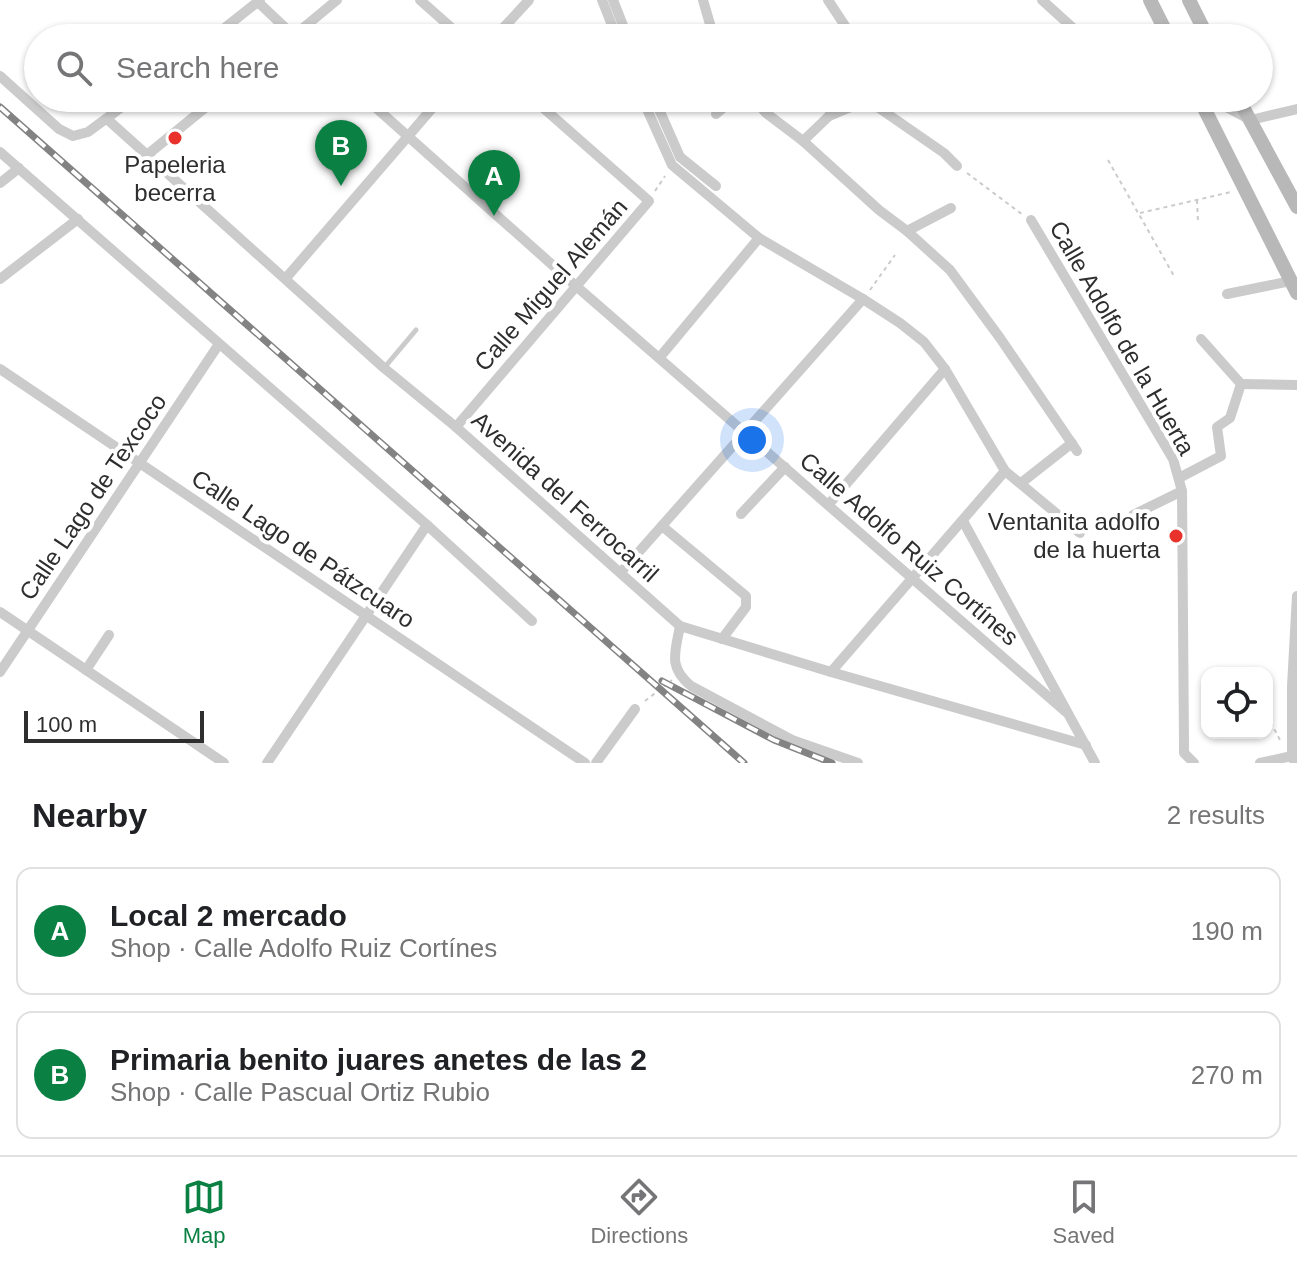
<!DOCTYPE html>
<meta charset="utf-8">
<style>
:root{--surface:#fff;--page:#f6f6f6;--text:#202124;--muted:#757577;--line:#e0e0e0;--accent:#0b8043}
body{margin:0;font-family:Arial,sans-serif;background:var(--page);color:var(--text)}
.controls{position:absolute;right:24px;bottom:24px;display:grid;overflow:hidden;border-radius:16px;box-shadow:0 2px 6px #0004}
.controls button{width:72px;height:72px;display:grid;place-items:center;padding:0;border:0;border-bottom:2px solid var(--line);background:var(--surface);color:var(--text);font:40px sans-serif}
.scale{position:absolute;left:24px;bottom:20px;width:180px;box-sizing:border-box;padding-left:8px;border:4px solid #2e2e2e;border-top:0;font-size:22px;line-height:28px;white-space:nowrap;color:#2e2e2e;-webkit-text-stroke:6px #fff;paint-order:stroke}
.you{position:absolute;left:752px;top:440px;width:28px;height:28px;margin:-20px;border:6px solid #fff;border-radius:50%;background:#1a73e8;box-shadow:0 0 0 12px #1a73e833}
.badge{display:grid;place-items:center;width:52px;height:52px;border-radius:50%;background:var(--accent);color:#fff;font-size:26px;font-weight:700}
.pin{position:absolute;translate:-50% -66px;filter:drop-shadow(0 2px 4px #0008)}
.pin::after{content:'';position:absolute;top:42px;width:28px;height:24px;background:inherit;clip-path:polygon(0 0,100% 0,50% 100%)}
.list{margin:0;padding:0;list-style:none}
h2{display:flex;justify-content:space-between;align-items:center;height:104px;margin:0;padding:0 32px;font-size:34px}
h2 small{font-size:26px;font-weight:400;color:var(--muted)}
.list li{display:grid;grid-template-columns:52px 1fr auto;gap:24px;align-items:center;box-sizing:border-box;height:128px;margin:0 16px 16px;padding:0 16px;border:2px solid var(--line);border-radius:16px}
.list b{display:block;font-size:30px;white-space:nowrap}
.list p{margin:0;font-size:26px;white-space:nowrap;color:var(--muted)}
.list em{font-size:26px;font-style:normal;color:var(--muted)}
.icon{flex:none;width:44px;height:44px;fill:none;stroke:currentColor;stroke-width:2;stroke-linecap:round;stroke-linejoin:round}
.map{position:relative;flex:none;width:1297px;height:763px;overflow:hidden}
.search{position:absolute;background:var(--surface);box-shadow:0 2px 6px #0004;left:24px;right:24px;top:24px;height:88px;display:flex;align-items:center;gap:20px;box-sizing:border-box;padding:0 28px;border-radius:44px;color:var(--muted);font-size:30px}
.sheet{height:392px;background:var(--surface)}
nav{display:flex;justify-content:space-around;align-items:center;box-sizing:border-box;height:112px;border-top:2px solid var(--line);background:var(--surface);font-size:22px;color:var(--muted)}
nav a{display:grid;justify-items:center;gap:4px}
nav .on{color:var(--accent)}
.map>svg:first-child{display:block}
</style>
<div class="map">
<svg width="1297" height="763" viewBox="0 0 1297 763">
<rect width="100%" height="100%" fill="#fff"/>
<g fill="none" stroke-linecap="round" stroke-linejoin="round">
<!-- path -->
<g stroke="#cbcbcb" stroke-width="2" stroke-dasharray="4 4" stroke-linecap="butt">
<polyline points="1108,160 1174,276"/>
<polyline points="967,173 1023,215"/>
<polyline points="655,191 665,176"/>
<polyline points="1197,200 1198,222"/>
<polyline points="1140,213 1231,192"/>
<polyline points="870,290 895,255"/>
<polyline points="1092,529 1124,518"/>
<polyline points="645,701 672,680"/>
<polyline points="1267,715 1281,742"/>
</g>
<!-- lane -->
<polyline stroke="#cbcbcb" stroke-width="5" points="384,368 416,330"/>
<!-- street -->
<g stroke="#cbcbcb" stroke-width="10">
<polyline points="420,0 463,38"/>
<polyline points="602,0 617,38"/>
<polyline points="613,0 628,38"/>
<polyline points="703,0 714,38"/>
<polyline points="828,0 853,38"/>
<polyline points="1042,0 1084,38"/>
<polyline points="258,2 296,38"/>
<polyline points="212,38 260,0"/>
<polyline points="291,38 337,0"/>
<polyline points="494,38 529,0"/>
<polyline points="0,76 59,129 73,136 88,132 134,98"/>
<polyline points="365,98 576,286 1066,712"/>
<polyline points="642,98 672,165 759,238 863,299 900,323 924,342 945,369 1005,471 1080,533"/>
<polyline points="654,98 680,157 716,186"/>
<polyline points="753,98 766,113 803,141 879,210 907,231 950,270 1000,338 1077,451"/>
<polyline points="1209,98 1251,120 1297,109"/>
<polyline points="716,114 735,98"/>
<path d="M829,116c19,-7 30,-17 50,-8l65,45 13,13"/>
<polyline points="107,119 384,368 456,427 680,626 831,672 1086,745"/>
<polyline points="803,141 829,116 841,98"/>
<polyline points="0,152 427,525 532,621"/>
<polyline points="147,155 217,98"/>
<polyline points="0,183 19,168"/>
<polyline points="1031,220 1173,459 1182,491 1184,744 1184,753 1194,763"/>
<polyline points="907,231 951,208"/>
<polyline points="286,278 441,98"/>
<polyline points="0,279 78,219"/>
<polyline points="1227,294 1291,281"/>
<polyline points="1201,339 1241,384"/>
<polyline points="660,357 759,238"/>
<polyline points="0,369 585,763"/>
<polyline points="1241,384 1297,385"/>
<polyline points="456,427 649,201 532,98"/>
<polyline points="1179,478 1221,456 1217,427 1230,418 1241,384"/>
<polyline points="1021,483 1072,443"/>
<polyline points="829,504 945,369"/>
<polyline points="741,514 785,467"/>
<polyline points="1133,515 1182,491"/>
<polyline points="963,521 1095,763"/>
<polyline points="662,526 746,596 746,607 722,639"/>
<polyline points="621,572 863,299"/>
<polyline points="0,612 224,763"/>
<path d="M680,626c-5,27 -12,41 11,60l101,54 66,23"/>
<polyline points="86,670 109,635"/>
<polyline points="0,672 219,344"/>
<polyline points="831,672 1005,471"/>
<polyline points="267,763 427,525"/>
<polyline points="596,763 635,709"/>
<polyline points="1260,763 1292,756"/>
<polyline points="1295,763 1292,756 1292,686 1297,596"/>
</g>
<!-- secondary -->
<g stroke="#b8b8b8" stroke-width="14">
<polyline points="1150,0 1169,38"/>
<polyline points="1189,0 1208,38"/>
<polyline points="1199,98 1297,293"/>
<polyline points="1238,98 1297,207"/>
</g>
<!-- rail casing -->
<g stroke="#838383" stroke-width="7">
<g id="rail">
<polyline points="0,107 744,763"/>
<polyline points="662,681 774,740 832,763"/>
</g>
</g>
<!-- rail -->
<use href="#rail" stroke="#fff" stroke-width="4" stroke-dasharray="12" stroke-linecap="butt"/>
</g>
<!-- markers -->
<g fill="#e9322c" stroke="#fff" stroke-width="3">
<circle cx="175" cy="138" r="8"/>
<circle cx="1176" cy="536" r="8"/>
</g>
<g text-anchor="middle" stroke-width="8" stroke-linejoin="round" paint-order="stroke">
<!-- poi labels -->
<g font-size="24" fill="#2e2e2e" stroke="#fff">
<text x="175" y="173">Papeleria<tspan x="175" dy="28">becerra</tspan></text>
<text x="1160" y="530" text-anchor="end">Ventanita adolfo<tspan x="1160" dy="28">de la huerta</tspan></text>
</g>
<!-- street labels -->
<g font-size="24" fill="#2e2e2e" stroke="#fff">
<text transform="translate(551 285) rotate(-49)" y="8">Calle Miguel Alemán</text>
<text transform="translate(1122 338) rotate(60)" y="8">Calle Adolfo de la Huerta</text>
<text transform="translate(93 497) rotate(-56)" y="8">Calle Lago de Texcoco</text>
<text transform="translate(565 497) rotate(42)" y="8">Avenida del Ferrocarril</text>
<text transform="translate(303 549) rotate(34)" y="8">Calle Lago de Pátzcuaro</text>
<text transform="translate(909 549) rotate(41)" y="8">Calle Adolfo Ruiz Cortínes</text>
</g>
</g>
</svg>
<div class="controls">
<button><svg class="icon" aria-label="locate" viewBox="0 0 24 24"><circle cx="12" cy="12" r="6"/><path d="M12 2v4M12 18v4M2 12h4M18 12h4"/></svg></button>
</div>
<div class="scale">100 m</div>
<div class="you"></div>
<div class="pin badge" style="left:494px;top:216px">A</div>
<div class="pin badge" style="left:341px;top:186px">B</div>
<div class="search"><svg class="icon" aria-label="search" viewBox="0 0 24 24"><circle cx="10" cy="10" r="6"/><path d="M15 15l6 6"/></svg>Search here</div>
</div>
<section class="sheet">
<h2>Nearby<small>2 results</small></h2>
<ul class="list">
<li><span class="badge">A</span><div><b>Local 2 mercado</b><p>Shop · Calle Adolfo Ruiz Cortínes</p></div><em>190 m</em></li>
<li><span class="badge">B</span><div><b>Primaria benito juares anetes de las 2</b><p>Shop · Calle Pascual Ortiz Rubio</p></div><em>270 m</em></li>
</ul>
</section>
<nav>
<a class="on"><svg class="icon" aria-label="map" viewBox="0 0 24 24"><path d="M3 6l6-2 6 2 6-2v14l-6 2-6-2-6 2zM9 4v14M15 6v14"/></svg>Map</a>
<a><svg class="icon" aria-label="directions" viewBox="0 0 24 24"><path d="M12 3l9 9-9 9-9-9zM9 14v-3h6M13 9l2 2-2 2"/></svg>Directions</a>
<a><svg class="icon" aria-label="saved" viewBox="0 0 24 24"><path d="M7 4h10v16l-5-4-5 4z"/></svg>Saved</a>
</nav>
